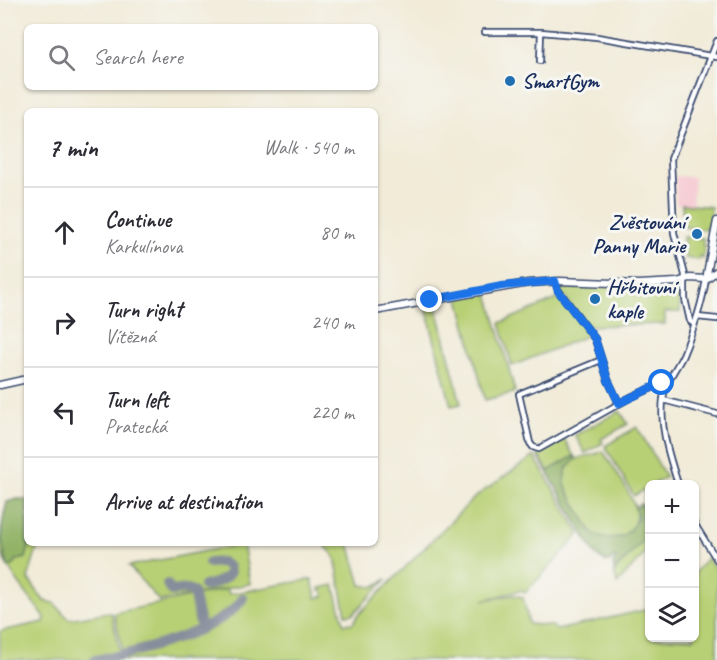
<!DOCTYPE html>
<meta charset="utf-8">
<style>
:root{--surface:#fff;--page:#f7f7f7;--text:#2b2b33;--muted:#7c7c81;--line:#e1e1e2}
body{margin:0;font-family:Caveat,sans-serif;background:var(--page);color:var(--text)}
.controls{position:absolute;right:18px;bottom:18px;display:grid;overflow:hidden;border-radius:9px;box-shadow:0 2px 4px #0004}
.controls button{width:54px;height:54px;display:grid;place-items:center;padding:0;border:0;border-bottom:2px solid var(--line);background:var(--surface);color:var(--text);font:30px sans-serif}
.stop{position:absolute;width:18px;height:18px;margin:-14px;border:4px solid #1a73e8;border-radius:50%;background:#fff}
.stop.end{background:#1a73e8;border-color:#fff;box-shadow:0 2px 6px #0008}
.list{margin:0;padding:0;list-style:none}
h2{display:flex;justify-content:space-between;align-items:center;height:78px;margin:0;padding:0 24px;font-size:26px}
h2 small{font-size:20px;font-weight:400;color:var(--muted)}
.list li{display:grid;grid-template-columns:39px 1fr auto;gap:18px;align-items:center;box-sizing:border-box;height:90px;padding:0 24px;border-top:2px solid var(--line)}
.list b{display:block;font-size:22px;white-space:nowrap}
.list p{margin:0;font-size:20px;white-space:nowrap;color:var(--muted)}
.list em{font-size:20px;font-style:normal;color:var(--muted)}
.icon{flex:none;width:33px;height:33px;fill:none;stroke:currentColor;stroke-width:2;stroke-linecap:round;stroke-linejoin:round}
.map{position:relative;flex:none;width:717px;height:660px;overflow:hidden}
.search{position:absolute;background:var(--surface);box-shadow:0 2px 4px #0004;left:24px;top:24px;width:354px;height:66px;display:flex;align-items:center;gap:15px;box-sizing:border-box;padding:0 21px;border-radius:9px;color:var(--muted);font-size:22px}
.panel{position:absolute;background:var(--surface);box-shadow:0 2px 4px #0004;left:24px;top:108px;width:354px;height:438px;border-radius:9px}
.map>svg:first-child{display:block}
</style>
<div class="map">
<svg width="717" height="660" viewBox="0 0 717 660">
<rect width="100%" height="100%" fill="#f6f6f2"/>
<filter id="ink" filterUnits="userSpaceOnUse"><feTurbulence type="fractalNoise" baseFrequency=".0167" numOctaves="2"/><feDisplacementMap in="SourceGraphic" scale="12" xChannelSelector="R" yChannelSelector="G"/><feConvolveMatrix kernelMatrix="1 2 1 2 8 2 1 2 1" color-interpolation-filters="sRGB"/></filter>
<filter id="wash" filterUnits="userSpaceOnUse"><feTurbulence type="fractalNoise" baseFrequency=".008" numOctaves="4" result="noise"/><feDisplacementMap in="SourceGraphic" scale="24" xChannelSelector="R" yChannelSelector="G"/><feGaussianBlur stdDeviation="1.35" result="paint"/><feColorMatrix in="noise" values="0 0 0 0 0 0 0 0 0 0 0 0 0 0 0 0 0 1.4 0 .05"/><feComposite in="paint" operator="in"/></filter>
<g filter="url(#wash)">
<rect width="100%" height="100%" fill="#f1ebd8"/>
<!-- built -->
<polygon fill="#f6cfd6" points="675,176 694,177 692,206 676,204"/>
<!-- green -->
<g fill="#b8d074" stroke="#6a8069" stroke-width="1.5">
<polygon points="682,204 711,207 709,225 707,224 706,227 708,230 684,227"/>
<polygon points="683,237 703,238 703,245 705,245 703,259 700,256 699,260 685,258"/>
<polygon points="591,285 639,287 678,285 680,312 665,312 665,324 587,326 559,289 559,288 590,288"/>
<polygon points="488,293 515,391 513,393 485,400 459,298"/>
<polygon points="562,297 589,335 512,366 500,323"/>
<polygon points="436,304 461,404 451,406 426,307"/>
<polygon points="620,411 628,424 601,439 603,443 585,453 575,435"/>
<polygon points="637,427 666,477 654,484 650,484 649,487 634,496 605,446"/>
<polygon points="564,439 574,456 548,472 538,454"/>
<path d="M603,451c9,15 28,41 32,57 6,22 -19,38 -38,28 -9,-5 -31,-44 -33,-55 0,-4 1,-10 3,-13 9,-15 24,-10 36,-17z"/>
<polygon points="534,456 580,534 525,593 522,590 483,600 513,595 523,597 529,624 552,626 557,630 649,609 650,638 694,638 695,572 709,556 710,562 717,570 717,660 125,660 114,613 227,589 229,594 312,579 316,598 324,596 323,590 319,591 319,588 334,585 344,624 353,623 359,614 475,497"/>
<path d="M18,499l9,1v43h12l-11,35 16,23 10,2 15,16 40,-7 3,3 10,45h-122v-29l44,-9 1,-4c-11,-15 -43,-53 -45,-70 0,-16 3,-31 7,-46z"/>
<polygon points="649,534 649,549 617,584 614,572"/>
<polygon points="323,543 349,543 361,585 373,587 387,579 353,614 346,615 335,557"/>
<polygon points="243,544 250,584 159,601 129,566"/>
</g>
<!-- forest -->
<g fill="#92b266" stroke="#567062" stroke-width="1.5">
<path d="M537,454l11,17 26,-15 2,3 -9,9 -3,12 3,10 25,43 12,5 17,-1 9,-7 8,-12 -4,-13 5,2v-3l4,1 -1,14 4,1 3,-3v17l-35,38 -1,-9 3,-5 -2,-1 -5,5c-8,-1 -12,-5 -16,-11z"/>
<path d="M18,499l9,1v43h3l-4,15 -9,2 -4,6 -5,1c-8,-26 -8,-38 -1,-65z"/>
</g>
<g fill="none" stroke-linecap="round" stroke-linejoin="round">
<!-- taxiway -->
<g stroke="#868d9b" stroke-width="10">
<polyline points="167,584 171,591 188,589 193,592 201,628"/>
<path d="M204,586c10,-2 21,-6 26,-14l-1,-5 -7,-5 -13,1"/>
<path d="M95,660c37,-6 129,-29 148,-62"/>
</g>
</g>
</g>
<g filter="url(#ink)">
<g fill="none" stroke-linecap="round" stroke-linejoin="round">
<!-- minor casing -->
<g stroke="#3b4b70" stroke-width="8">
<g id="minor">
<polyline points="485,32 541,32 597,37 717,57"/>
<polyline points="540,61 541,32"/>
<polyline points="555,281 558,290 595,339 608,380 619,403"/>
<polyline points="697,317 717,319"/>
<polyline points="694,324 690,321 685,299 685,275 674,233 671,159 717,41"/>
<polyline points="601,360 519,394 530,443 533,447 539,449 631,397 668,381"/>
<polyline points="663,400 717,414"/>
<path d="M678,484c-9,-28 -20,-61 -14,-91 3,-14 13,-25 19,-38 10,-24 19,-50 23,-76"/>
<polyline points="694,523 717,560"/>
</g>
</g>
<!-- major casing -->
<g stroke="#3b4b70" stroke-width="9">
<g id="major">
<polyline points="706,279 717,221"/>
<polyline points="375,311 528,283 560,281 639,284 677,282 690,278 706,279 717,271"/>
<polyline points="0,385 27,379"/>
</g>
</g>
<!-- minor -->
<use href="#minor" stroke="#fff" stroke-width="4.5"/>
<!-- major -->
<use href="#major" stroke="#fff" stroke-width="6"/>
</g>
</g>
<g fill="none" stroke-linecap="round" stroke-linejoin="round" filter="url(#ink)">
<!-- route -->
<polyline stroke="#1a73e8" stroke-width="8" points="430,300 502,286 555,281 558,291 595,339 608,380 619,403 662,383"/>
</g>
<!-- markers -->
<g fill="#1f6fb2" stroke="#f6f6f2" stroke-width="2">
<circle cx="510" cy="81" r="6"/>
<circle cx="697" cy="234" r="6"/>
<circle cx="595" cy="299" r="6"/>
</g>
<g text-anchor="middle" stroke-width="6" stroke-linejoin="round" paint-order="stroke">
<!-- poi labels -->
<g font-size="21" font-weight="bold" fill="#1b2f5e" stroke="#f6f6f2" text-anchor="start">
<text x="522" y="88">SmartGym</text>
<text x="685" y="229" text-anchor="end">Zvěstování<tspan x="685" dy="24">Panny Marie</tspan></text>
<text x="607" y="294">Hřbitovní<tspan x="607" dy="24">kaple</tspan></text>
</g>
</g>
</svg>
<div class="controls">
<button>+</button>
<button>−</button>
<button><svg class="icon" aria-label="layers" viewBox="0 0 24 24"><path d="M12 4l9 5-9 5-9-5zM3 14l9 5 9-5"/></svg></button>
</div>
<div class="stop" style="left:662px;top:383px"></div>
<div class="stop end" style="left:430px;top:300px"></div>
<div class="search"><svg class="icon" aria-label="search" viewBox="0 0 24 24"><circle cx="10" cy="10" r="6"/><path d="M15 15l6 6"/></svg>Search here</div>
<section class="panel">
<h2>7 min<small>Walk · 540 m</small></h2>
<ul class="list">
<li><svg class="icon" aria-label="ahead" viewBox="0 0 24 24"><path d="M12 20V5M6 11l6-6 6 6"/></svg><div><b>Continue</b><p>Karkulínova</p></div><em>80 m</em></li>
<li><svg class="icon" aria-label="right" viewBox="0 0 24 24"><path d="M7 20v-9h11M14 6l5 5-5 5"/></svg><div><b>Turn right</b><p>Vítězná</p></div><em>240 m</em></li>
<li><svg class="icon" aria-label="left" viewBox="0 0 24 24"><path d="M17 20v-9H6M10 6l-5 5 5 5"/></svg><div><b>Turn left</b><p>Pratecká</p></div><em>220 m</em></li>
<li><svg class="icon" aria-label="arrive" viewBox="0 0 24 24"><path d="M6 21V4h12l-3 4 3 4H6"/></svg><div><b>Arrive at destination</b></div></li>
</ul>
</section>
</div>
